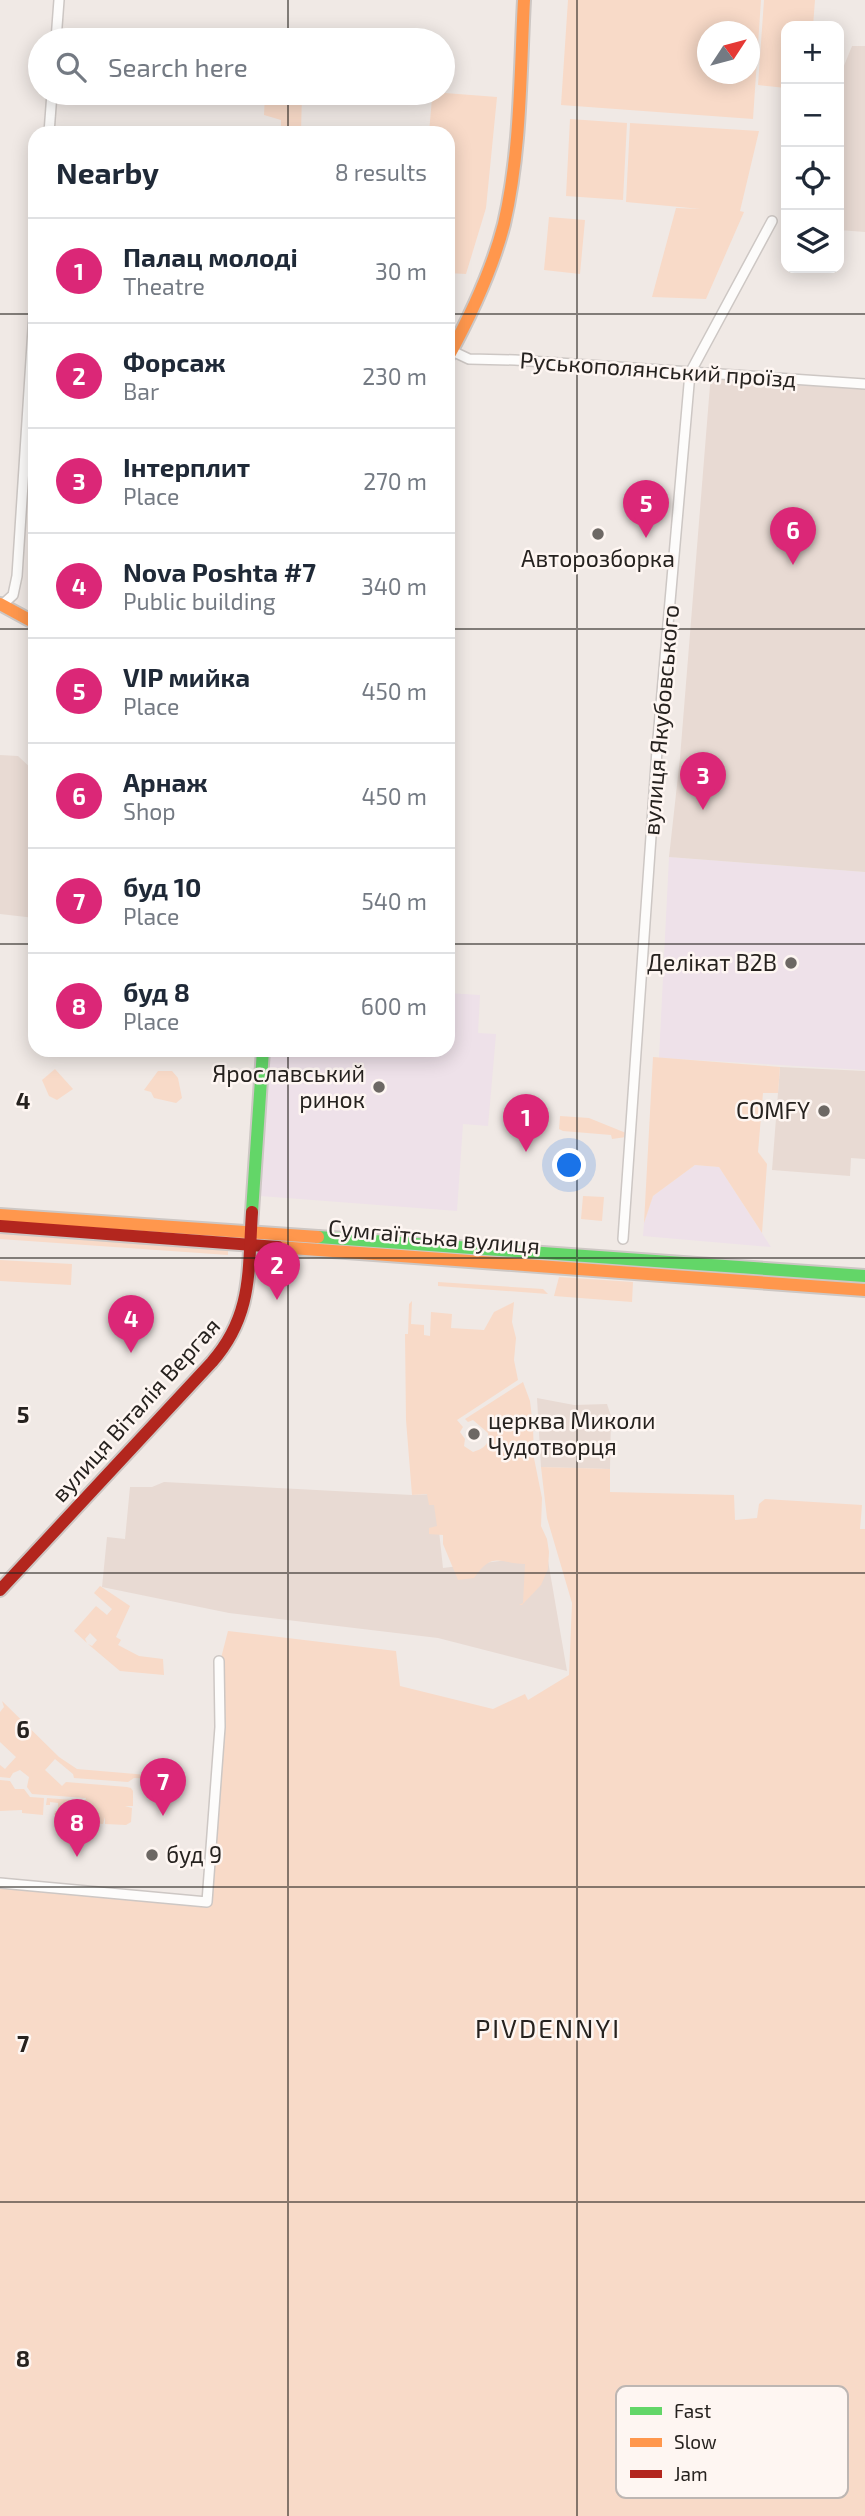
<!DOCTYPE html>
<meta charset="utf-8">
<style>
:root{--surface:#fff;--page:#f6f6f7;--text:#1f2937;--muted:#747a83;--line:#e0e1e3;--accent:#db2777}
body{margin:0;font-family:"Exo 2",sans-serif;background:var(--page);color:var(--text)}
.controls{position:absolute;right:21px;top:21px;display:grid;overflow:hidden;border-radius:14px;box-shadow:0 4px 18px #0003}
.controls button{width:63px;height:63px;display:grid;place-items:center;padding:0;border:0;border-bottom:2px solid var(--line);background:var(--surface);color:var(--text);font:35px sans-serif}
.compass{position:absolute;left:697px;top:21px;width:63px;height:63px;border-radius:50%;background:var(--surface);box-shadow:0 4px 18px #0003;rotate:54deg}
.you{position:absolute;left:570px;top:1166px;width:24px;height:24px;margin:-18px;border:5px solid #fff;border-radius:50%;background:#1a73e8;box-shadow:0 0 0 10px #1a73e833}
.badge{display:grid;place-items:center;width:46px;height:46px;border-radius:50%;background:var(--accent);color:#fff;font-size:23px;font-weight:700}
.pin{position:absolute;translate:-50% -58px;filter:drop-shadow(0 2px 4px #0008)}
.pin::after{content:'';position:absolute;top:37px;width:24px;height:21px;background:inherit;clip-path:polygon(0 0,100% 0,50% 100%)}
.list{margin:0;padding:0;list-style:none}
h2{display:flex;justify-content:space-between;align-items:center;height:91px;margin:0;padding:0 28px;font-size:30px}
h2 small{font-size:23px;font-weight:400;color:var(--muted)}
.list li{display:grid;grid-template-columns:46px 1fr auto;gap:21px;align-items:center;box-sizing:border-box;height:105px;padding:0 28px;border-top:2px solid var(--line)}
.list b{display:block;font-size:26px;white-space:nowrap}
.list p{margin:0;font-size:23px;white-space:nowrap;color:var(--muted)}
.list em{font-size:23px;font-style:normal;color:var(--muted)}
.icon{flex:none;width:38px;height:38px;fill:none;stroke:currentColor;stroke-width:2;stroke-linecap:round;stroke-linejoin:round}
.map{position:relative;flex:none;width:865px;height:2516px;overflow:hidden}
.search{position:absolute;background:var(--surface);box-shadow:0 4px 18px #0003;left:28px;top:28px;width:427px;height:77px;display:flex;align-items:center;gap:18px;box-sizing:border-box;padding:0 24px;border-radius:38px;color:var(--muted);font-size:26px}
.panel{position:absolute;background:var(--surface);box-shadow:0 4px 18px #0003;left:28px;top:126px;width:427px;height:931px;border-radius:21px}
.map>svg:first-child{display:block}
</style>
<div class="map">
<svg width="865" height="2516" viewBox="0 0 865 2516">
<rect width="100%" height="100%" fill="#f0e9e5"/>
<!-- commercial -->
<g fill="#eee1e9">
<polygon points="669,857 865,872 865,1070 659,1058"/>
<polygon points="448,993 480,995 478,1033 496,1034 488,1126 463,1124 457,1211 260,1196 269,1050 448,1050"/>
<polygon points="695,1165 719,1167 771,1247 643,1236 644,1223 653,1196"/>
</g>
<!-- built -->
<g fill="#e8dad3">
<polygon points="852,46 865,46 865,232 839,230 839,78"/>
<polygon points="711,373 865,386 865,872 669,857 680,758"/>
<polygon points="0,755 18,756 35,772 35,918 0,914"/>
<polygon points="780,1067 865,1071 865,1159 851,1158 850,1176 772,1170"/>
<polygon points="537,1398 574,1405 607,1404 611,1416 610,1469 541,1467"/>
<polygon points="164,1482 412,1495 435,1494 443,1568 547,1555 567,1671 438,1638 229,1613 102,1587 107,1537 125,1539 130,1487 152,1487"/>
</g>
<!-- green -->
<g fill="#f8dac8" fill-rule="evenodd">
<path d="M568,0h193l-8,119 -192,-14zM708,32h42v42h-42z"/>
<polygon points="764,0 815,0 813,26 786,26 786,88 758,85"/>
<polygon points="265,93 302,93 301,133 281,133 281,120 264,115"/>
<polygon points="445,93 497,97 486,208 466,274 448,273 453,207 448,205 448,133 429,133 432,98 439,93"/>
<polygon points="570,119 627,123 623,200 566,196"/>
<polygon points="630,123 759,131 740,211 744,212 706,299 652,297 676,208 701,209 626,202"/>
<polygon points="549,217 585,220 580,274 544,270"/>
<polygon points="653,1057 780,1067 778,1093 763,1093 758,1152 767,1164 762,1233 719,1167 695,1165 653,1196 644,1223"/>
<polygon points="55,1069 73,1089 57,1100 49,1096 42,1080"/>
<polygon points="158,1071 172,1071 178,1078 182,1098 176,1103 154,1098 151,1092 144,1090"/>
<polygon points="560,1116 589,1118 626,1133 626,1137 612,1139 611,1135 563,1131 559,1129"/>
<polygon points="583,1196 604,1197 602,1221 581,1219"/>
<polygon points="0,1230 228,1247 228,1255 0,1239"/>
<polygon points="0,1260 72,1264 71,1285 0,1281"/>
<polygon points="559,1277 633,1282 632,1302 554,1296"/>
<polygon points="438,1282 543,1289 548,1294 438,1286"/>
<path d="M412,1301l-1,23 13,1v10l6,1 1,-24 21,2 -1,14 33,2 10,-18 20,-10 -2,20 4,16 -2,22 4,20 -61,40 6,7 -3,5 5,7 -1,7 9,6c10,-3 17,-7 15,-19l-15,-13 -5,2 -3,-3 58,-37 7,19 3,25 1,32 8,40 -1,28 6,13 2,13 -1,17 -7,16 -19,20h-3l4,-2 2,-39c-27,-1 -32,-13 -51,14l-16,2 -15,-36v-9l-14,-1v-6l8,-2 -3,-21h-5l-2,-11 -15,1 -6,-75 -1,-86h3l1,-30z"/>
<polygon points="541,1467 610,1469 610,1492 734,1495 735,1520 757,1518 759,1504 765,1499 862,1505 860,1529 865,1529 865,2516 0,2516 0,1883 207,1902 221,1658 228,1631 396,1651 400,1686 493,1709 525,1694 528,1700 569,1675 572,1603 547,1518"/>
<polygon points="100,1586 130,1606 116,1637 121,1640 118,1645 139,1656 163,1659 164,1675 120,1671 88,1644 92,1646 97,1640 90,1633 85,1639 87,1643 74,1631 96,1606 107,1615 112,1609 94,1593"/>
<polygon points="2,1701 59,1757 77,1769 171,1777 171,1780 134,1778 128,1782 74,1778 73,1774 55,1759 45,1770 62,1786 66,1782 127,1787 131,1788 133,1791 133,1806 125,1806 132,1808 131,1822 126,1825 105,1824 105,1817 103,1824 77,1822 75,1817 54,1815 55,1811 58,1811 58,1803 50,1802 50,1805 46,1805 47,1798 85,1801 86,1798 32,1794 27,1787 29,1777 20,1770 13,1773 10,1778 0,1777 0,1765 5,1769 16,1757 0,1742 0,1712 4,1707"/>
<polygon points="0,1780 10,1781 15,1789 24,1789 30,1797 44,1798 43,1815 22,1813 22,1810 0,1811"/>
</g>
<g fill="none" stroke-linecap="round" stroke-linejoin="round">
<!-- street casing -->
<g stroke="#cdc7c4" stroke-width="12">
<g id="street">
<polyline points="56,40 59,0"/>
<polyline points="49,133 52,93"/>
<polyline points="452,351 469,359 515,360 865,384"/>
<polyline points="2,605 13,595 17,576 35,298"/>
<polyline points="623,1239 657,750 690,373 772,221"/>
<polyline points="0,1883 207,1902 220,1727 219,1661"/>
</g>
</g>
<!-- fast casing -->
<g stroke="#cdc7c4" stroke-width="16">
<g id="fast">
<polyline points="252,1212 263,1050"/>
<polyline points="318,1237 865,1276"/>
</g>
</g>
<!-- slow casing -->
<g stroke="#cdc7c4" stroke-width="16">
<g id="slow">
<path d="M448,357c23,-42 44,-86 56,-133 17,-73 16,-150 20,-224"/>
<polyline points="0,604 35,623"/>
<polyline points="0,1215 318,1237"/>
<polyline points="278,1247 865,1290"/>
</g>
</g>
<!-- jam casing -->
<g stroke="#cdc7c4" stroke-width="16">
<g id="jam">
<polyline points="0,1226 278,1247"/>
<path d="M0,1590l212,-228c41,-47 36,-91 40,-150"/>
</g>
</g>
<!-- street -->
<use href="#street" stroke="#fdfcfb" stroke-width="9"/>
<!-- fast -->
<use href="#fast" stroke="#63d668" stroke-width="12"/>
<!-- slow -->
<use href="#slow" stroke="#ff974d" stroke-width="12"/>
<!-- jam -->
<use href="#jam" stroke="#b3261e" stroke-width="12"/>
</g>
<!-- grid -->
<path fill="none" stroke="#26221f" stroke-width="2" stroke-opacity="0.55" d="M288,0v40M577,0v2516M288,93v40M0,314h35M448,314h417M0,629h35M448,629h417M0,944h35M448,944h417M288,1050v1466M0,1258h865M0,1573h865M0,1887h865M0,2202h865"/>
<!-- markers -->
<g fill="#6d6864" stroke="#fef6f2" stroke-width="2.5">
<circle cx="598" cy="534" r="7"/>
<circle cx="791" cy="963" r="7"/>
<circle cx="379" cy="1087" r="7"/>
<circle cx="824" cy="1111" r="7"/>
<circle cx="474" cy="1434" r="7"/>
<circle cx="152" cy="1855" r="7"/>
</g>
<g text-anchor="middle" stroke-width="5" stroke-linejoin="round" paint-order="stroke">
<!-- street labels -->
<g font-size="23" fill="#26221f" stroke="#fef6f2">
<text transform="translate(658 370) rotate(4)" y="8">Руськополянський проїзд</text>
<text transform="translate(661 720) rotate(-85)" y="8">вулиця Якубовського</text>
<text transform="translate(434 1237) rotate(5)" y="8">Сумгаїтська вулиця</text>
<text transform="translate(136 1410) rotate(-48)" y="8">вулиця Віталія Вергая</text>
</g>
<!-- poi labels -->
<g font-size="23" fill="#26221f" stroke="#fef6f2" text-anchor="end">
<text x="598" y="567" text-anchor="middle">Авторозборка</text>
<text x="777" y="971">Делікат B2B</text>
<text x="365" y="1082">Ярославський<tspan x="365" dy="26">ринок</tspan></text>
<text x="810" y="1119">COMFY</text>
<text x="488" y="1429" text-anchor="start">церква Миколи<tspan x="488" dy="26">Чудотворця</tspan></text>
<text x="166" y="1863" text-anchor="start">буд 9</text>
</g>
<!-- quarter labels -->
<g font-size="26" letter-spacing="2" fill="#26221f" stroke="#fef6f2">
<text x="548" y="2038">PIVDENNYI</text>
</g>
</g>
<!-- legend -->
<rect x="616" y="2386" width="232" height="112" rx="10" fill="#fef6f2" stroke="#bdb6b3" stroke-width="2"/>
<rect x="630" y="2407" width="32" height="8" fill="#63d668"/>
<rect x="630" y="2438" width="32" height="9" fill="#ff974d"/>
<rect x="630" y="2470" width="32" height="8" fill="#b3261e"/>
<g font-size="19" fill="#26221f">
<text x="674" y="2418">Fast</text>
<text x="674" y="2449">Slow</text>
<text x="674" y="2481">Jam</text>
</g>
<g font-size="23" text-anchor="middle" font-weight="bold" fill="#26221f" stroke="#fef6f2" stroke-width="5" stroke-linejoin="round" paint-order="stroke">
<text x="23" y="1109">4</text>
<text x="23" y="1423">5</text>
<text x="23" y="1738">6</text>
<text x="23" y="2052">7</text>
<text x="23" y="2367">8</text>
</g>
</svg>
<div class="controls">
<button>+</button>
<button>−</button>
<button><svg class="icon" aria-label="locate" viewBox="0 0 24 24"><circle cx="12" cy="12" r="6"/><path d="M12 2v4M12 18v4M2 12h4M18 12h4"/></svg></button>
<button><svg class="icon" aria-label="layers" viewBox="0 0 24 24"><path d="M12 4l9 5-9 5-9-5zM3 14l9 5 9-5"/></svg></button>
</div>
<svg class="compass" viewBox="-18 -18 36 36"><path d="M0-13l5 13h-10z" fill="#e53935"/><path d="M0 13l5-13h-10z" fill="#747a83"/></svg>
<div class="you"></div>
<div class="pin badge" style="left:526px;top:1152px">1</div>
<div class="pin badge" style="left:277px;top:1300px">2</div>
<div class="pin badge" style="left:703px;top:810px">3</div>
<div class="pin badge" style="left:131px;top:1353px">4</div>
<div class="pin badge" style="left:646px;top:538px">5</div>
<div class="pin badge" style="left:793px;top:565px">6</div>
<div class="pin badge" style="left:163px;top:1816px">7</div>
<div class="pin badge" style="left:77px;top:1857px">8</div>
<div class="search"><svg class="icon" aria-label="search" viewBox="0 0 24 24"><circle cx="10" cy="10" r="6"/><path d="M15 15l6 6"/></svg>Search here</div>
<section class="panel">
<h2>Nearby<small>8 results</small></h2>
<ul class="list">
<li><span class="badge">1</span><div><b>Палац молоді</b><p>Theatre</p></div><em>30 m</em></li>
<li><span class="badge">2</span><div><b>Форсаж</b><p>Bar</p></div><em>230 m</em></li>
<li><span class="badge">3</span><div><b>Інтерплит</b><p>Place</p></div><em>270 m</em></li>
<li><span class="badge">4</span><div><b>Nova Poshta #7</b><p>Public building</p></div><em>340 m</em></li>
<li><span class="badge">5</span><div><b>VIP мийка</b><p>Place</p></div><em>450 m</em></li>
<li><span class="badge">6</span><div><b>Арнаж</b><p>Shop</p></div><em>450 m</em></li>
<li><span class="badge">7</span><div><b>буд 10</b><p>Place</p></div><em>540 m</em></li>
<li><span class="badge">8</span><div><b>буд 8</b><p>Place</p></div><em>600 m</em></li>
</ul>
</section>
</div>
